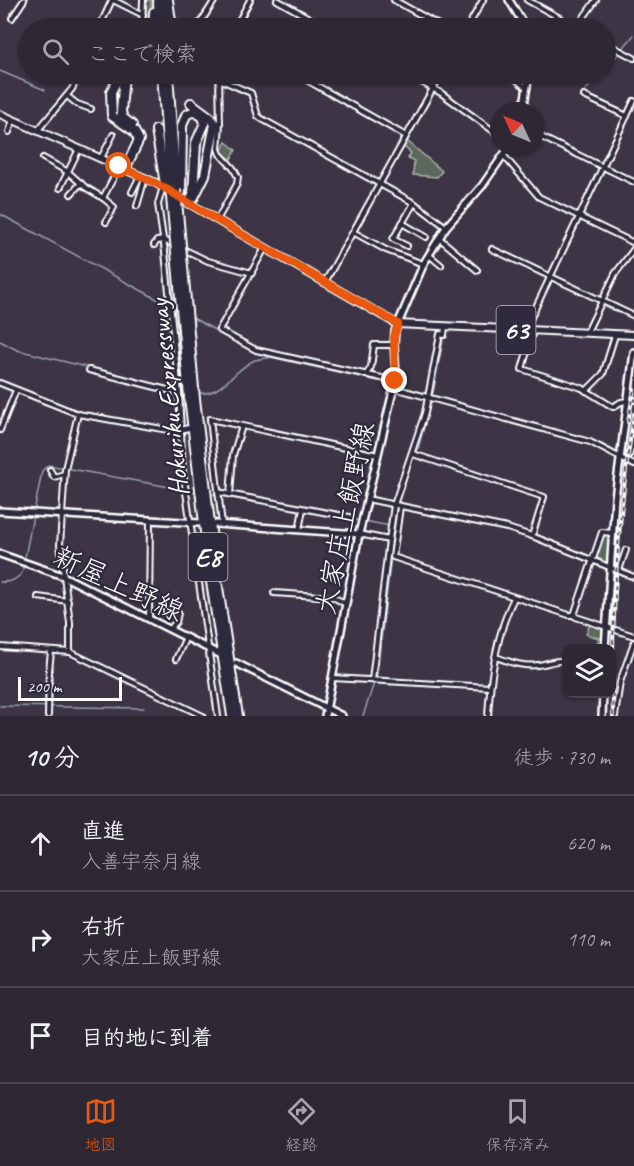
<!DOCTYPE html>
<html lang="ja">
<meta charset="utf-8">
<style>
:root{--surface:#2e2734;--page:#3a3340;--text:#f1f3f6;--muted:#a7a5ac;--line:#49444f;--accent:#ea580c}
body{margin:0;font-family:Caveat,"Klee One",sans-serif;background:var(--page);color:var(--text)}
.controls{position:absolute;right:18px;bottom:18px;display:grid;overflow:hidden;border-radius:12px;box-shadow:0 2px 4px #0004}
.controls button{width:54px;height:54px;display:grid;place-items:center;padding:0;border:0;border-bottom:2px solid var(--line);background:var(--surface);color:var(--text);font:30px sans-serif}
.compass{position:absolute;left:490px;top:102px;width:54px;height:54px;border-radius:50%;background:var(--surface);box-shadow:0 2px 4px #0004;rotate:314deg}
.scale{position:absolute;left:18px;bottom:15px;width:104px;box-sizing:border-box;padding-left:6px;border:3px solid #fff;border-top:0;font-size:16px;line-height:21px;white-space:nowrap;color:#fff;-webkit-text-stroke:4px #2f2a3d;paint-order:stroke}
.stop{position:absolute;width:18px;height:18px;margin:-14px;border:4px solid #ea580c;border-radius:50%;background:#fff}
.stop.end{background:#ea580c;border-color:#fff;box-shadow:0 2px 6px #0008}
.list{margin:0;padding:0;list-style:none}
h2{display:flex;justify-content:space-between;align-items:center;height:78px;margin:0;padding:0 24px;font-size:26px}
h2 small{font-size:20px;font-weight:400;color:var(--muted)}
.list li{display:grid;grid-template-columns:39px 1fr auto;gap:18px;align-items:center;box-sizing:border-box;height:96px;padding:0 24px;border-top:2px solid var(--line)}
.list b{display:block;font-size:22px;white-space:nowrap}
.list p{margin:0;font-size:20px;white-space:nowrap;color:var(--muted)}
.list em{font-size:20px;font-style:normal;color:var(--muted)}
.icon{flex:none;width:33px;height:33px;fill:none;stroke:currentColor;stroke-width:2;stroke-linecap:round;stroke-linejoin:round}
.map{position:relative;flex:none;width:634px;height:716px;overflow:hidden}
.search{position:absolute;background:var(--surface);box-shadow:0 2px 4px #0004;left:18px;right:18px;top:18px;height:66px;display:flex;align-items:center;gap:15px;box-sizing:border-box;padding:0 21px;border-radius:33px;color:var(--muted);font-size:22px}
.sheet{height:366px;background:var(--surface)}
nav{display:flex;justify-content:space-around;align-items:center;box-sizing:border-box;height:84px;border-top:2px solid var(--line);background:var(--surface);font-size:16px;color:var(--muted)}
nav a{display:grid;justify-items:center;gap:3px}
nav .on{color:var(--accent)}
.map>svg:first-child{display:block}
</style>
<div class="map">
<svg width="634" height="716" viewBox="0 0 634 716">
<rect width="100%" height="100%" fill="#3d3445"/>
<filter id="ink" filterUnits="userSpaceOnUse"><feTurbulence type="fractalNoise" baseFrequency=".0167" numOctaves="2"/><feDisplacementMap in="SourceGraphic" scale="12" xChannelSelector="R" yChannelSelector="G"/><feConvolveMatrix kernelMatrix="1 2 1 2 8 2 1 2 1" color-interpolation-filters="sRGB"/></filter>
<g filter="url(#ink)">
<!-- green -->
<g fill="#5c675b" stroke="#aeb3ad" stroke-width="1.5">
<polygon points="145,0 151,0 150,28 144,28"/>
<polygon points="406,140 442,171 437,177 413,175 414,161 408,158 411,153 403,146"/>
<polygon points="226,142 236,150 231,159 221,152"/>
<polygon points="603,534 609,535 607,563 596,557"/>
<polygon points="590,624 602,628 601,648 595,648 599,638 586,634"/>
</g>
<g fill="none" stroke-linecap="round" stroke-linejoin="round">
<!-- stream -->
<g stroke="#97a2b0" stroke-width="1.5">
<polyline points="623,48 634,35"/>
<polyline points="606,68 618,54"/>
<polyline points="0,71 45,90"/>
<polyline points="584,92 600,74"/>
<polyline points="0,214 168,305"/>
<polyline points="191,317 253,351 270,357 392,384"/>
<polyline points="0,341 17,350 184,391"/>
<polyline points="397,385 598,442 618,453"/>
<path d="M198,393c23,4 37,-25 57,-33 4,-1 10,-2 14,-2"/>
<polyline points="433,393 443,341"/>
<polyline points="417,453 431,401"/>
<polyline points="622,456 634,463"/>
<polyline points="211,494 301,510"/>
<polyline points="305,511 333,516"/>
<polyline points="34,512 42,471 48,465 197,492"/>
<polyline points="350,519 360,521"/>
<polyline points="364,521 395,527"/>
<polyline points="0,551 24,560"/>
<path d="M0,582c10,0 15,-1 22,-9l11,-57"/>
<polyline points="0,706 144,708"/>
<polyline points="363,716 377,674 397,508"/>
</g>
<!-- street-tunnel -->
<polyline stroke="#504858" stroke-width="4" stroke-dasharray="4 2" stroke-linecap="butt" points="197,425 210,419"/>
<!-- street casing -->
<g stroke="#fff" stroke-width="8">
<g id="street">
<polyline points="113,0 143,15"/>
<polyline points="277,0 327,28"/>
<polyline points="394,0 444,28"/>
<polyline points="527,0 578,28"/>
<polyline points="12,18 24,0"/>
<polyline points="102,23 114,28"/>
<polyline points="99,28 112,0"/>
<polyline points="142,28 143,0"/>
<polyline points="197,28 215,0"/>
<polyline points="235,28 250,0"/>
<polyline points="467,28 483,0"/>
<polyline points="576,28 596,0"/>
<polyline points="606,43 634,58"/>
<polyline points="296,74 406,136"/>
<polyline points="407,74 441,93 499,135"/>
<polyline points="509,74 527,88"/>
<polyline points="219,79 251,93 258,116 262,119 414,203 446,227"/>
<polyline points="529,80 536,74"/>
<polyline points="67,96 77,104 91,109"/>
<polyline points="584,96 627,116"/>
<polyline points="38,130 72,89 79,74"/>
<polyline points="9,132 13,120"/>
<polyline points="535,134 634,182"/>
<polyline points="504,156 539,197 634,243"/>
<polyline points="43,158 68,172 85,187 103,198 119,167"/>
<polyline points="101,158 113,135"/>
<polyline points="163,187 158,204 165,252 179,393 183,471 218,716"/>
<polyline points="60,188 79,149"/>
<polyline points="132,192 140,176"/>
<polyline points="71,194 81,183"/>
<polyline points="103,198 114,207 106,222"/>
<polyline points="137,206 145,178"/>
<polyline points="217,220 237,184 238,177 233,168 220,154 218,149 220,124 219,74"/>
<polyline points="402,223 426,237"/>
<polyline points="353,232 386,250 423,264"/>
<polyline points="439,238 477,270"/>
<polyline points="154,245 157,241 164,240 174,245"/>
<polyline points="407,246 393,239 414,203"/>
<polyline points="181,248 208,261 252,273"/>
<polyline points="265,248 219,330 256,350 395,381"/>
<polyline points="492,249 634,316"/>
<polyline points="429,255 441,265"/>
<polyline points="325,282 441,74"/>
<polyline points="525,330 634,101"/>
<polyline points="533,331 522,369 582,388 613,407 621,402 634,400"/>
<polyline points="587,332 615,274 634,249"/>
<polyline points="89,370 179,393"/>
<polyline points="366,375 371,367 374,345 394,345"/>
<polyline points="0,383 78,414 174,431 189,428"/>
<polyline points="394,388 590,442 634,465"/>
<polyline points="586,391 603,374 615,335"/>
<polyline points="0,430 16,390"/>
<polyline points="413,454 544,497 532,536"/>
<polyline points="629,456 634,439"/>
<polyline points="50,470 54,477 64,474"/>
<polyline points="218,492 349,517"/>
<polyline points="230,495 233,455 242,426"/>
<polyline points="367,499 507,528 532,536 634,577"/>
<polyline points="400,507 393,557 569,615 573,615 576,617 634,636"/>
<polyline points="222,525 210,419 378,455"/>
<polyline points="299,530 303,509"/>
<polyline points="359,534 389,540 394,505 425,413 440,334 444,335 445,327"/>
<polyline points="619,570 626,550"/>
<polyline points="274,593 333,597 346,604"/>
<polyline points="38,597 68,601"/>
<polyline points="574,615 602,532 613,533"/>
<polyline points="149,619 150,521"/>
<polyline points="170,629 176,622 178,613"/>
<polyline points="0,647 70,652 203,716"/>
<polyline points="70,652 70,623 60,545 65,469 78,414"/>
<path d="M496,657c14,5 27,10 42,8 10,-1 19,-6 28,-4"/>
<polyline points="176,659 186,637"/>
<polyline points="333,678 490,687"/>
<polyline points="372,680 389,540"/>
<polyline points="48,716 49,670 51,652"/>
<path d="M488,716c2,-37 9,-85 26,-118"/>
<polyline points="615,716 620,682 634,642"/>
</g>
</g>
<!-- secondary casing -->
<g stroke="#fff" stroke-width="10">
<g id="secondary">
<polyline points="509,0 526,28"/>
<polyline points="523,111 529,74"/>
<polyline points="0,511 200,523"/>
<polyline points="216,524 359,534"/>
<polyline points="0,554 63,576 219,654"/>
<polyline points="605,648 615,498 634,352"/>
<polyline points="236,663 342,716"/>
<polyline points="325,716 359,534 394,387 396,373 394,345 395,331 424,263 446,227 482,186 509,147"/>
<polyline points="602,716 603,694"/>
</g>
</g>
<!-- primary casing -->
<g stroke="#fff" stroke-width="10">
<polyline id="primary" points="0,114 156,183 217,220 397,324 634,335"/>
</g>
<!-- highway casing -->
<g stroke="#fff" stroke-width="12">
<g id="highway">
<polyline points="158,0 159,28"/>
<polyline points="168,0 172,28"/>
<polyline points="164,1 165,28"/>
<polyline points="153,28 154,12"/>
<polyline points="120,74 111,92 112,116 134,131 139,140 125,169"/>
<polyline points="124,74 121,112 123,118 132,125"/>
<polyline points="162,74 170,186"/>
<polyline points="168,74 176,186"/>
<polyline points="191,103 211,118 215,124 205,175 194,197"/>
<polyline points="156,130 165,184"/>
<polyline points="181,192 182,126 186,115 194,111 203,117 205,123 196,143 193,194 189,203"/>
<polyline points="189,397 211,582 232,716"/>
<polyline points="195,399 217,581 238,716"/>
</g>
</g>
<!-- street -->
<use href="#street" stroke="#2f2a3d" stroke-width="4"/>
<!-- secondary -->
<use href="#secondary" stroke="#2f2a3d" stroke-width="5"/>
<!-- primary -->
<use href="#primary" stroke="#2f2a3d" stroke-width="6"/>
<!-- highway -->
<use href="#highway" stroke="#2f2a3d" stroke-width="8"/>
<!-- rail casing -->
<g stroke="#fff" stroke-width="4">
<g id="rail">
<polyline points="628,422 634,389"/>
<path d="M613,716c-2,-100 5,-203 21,-302"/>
</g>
</g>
<!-- rail -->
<use href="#rail" stroke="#2f2a3d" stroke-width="1.5" stroke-dasharray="4.5" stroke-linecap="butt"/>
<!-- highway-bridge casing -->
<g stroke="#fff" stroke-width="12" stroke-linecap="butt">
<g id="highway-bridge">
<polyline points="170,186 189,397"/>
<polyline points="176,190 195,399"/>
</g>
</g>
<!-- highway-bridge -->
<use href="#highway-bridge" stroke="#2f2a3d" stroke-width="8"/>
</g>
</g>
<g fill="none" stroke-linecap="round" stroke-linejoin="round" filter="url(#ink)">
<!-- route -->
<polyline stroke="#ea580c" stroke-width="8" points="119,166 163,187 217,220 398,324 394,337 395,381"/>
</g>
<g text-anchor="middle" stroke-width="4.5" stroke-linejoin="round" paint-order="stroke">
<!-- shield labels -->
<g fill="#2f2a3d" stroke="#c1bfc5" stroke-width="1.5">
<rect x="496.5" y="306" width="39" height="48" rx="4.5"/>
<rect x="188.5" y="533" width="39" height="48" rx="4.5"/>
</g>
<g font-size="27" font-weight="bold" fill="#fff">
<text x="516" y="339">63</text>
<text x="208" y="566">E8</text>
</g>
<!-- street labels -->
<g font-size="28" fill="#fff" stroke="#2f2a3d">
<text transform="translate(168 398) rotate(-96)" y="10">Hokuriku Expressway</text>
<text transform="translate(344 518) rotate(-78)" y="10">大家庄上飯野線</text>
<text transform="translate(119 583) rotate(25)" y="10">新屋上野線</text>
</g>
</g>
</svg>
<div class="controls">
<button><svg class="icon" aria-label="layers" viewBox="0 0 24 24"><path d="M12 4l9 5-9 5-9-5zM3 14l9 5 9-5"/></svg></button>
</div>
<svg class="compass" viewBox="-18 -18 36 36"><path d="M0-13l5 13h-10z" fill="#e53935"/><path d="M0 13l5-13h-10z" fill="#a7a5ac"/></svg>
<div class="scale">200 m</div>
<div class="stop" style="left:119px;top:166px"></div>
<div class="stop end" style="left:395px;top:381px"></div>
<div class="search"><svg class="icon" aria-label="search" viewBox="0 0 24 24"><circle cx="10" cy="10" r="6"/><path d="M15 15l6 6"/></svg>ここで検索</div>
</div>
<section class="sheet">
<h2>10 分<small>徒歩 · 730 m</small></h2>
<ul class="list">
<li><svg class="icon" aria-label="ahead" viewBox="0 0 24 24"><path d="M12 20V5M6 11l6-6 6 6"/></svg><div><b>直進</b><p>入善宇奈月線</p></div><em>620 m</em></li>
<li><svg class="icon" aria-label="right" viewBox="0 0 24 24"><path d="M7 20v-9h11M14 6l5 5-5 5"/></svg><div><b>右折</b><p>大家庄上飯野線</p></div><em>110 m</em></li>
<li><svg class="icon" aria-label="arrive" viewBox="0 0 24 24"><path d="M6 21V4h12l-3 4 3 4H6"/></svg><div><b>目的地に到着</b></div></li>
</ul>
</section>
<nav>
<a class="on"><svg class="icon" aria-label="map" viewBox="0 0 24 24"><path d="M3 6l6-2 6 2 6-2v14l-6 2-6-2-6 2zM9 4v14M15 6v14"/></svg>地図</a>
<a><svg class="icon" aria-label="directions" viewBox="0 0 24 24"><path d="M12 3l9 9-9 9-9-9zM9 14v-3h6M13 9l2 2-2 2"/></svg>経路</a>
<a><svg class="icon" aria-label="saved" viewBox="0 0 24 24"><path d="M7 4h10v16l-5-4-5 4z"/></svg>保存済み</a>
</nav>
